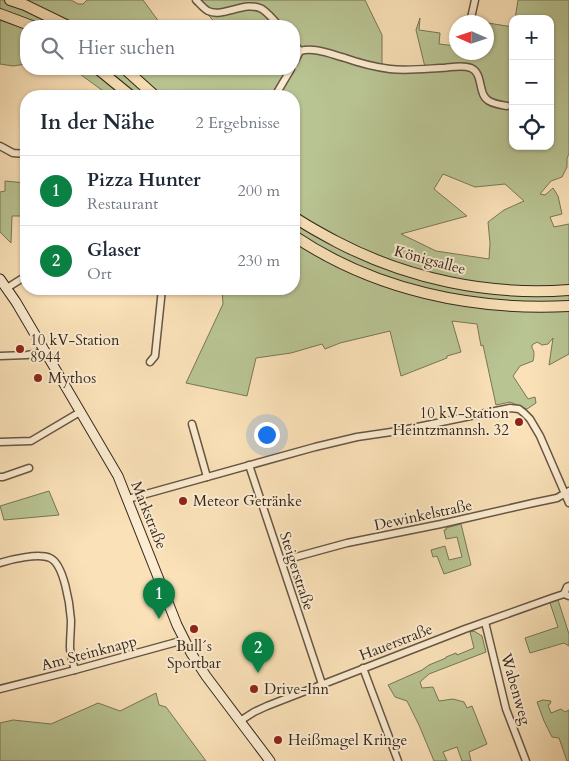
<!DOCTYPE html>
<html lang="de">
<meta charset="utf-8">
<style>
:root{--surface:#fff;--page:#f2f2f3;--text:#1f2937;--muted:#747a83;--line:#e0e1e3;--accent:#0b8043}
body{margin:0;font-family:Cardo,serif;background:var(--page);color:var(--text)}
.controls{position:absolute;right:15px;top:15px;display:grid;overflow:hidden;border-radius:10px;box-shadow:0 1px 4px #0004}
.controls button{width:45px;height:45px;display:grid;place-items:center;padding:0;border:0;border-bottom:1px solid var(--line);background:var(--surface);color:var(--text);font:25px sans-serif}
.compass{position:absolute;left:449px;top:15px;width:45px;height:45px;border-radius:50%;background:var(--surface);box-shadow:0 1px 4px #0004;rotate:273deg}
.you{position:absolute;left:266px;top:434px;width:18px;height:18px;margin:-12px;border:4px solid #fff;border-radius:50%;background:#1a73e8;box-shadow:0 0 0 8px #1a73e833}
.badge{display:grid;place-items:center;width:32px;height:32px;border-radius:50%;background:var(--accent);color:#fff;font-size:16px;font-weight:700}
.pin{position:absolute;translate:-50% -41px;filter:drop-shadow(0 1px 2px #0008)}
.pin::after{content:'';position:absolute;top:26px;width:18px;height:15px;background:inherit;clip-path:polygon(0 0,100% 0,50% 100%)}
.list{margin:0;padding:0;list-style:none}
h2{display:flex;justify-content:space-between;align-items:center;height:65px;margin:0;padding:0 20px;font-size:21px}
h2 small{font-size:16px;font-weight:400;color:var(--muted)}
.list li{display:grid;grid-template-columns:32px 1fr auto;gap:15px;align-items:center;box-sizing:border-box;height:70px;padding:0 20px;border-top:1px solid var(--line)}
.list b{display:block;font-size:19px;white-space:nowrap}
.list p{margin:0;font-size:16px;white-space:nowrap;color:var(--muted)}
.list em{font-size:16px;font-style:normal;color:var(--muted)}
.icon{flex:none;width:28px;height:28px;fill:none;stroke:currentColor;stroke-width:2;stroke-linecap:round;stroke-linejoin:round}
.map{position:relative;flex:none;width:569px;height:761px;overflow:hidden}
.search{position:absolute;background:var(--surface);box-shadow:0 1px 4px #0004;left:20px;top:20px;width:280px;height:55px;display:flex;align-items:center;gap:12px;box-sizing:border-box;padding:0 18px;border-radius:20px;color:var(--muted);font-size:19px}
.panel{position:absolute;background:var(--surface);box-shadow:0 1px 4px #0004;left:20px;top:90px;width:280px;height:205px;border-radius:20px}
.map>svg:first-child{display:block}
</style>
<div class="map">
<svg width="569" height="761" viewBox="0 0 569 761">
<rect width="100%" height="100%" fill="#fae1b8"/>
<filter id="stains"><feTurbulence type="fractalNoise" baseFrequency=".004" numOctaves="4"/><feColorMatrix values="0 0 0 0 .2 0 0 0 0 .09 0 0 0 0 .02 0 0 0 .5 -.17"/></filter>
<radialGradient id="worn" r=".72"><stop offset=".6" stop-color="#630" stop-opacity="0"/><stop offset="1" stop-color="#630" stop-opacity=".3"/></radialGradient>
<!-- green -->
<g fill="#b9c493" stroke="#787658" fill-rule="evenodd">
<polygon points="0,0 71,0 78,4 83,4 87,0 143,0 162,26 26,26 26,64 13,66 0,64"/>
<path d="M194,0h171l17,35v29l15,3h28l-9,-37 4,-12 -1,12 21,3 -1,11 17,2v6h30v-30h-20l1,-1 21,2 25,4v119h37v-127h-35l3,-19h51v154l-2,4v9l-5,10 -11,4 -11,13 5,1 8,-7 5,8 4,18 -12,3 4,10 15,-3v130l-20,11 4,-27 -5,6 -6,1 -5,-3 -5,3v3c3,4 2,8 1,13l-13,5 -7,10 15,23 7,-2 1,6 -9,6 -17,-7 -14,3 -13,-60 -2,1 -4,-22 -25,-3 9,31 -14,4v2l-46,18 -11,-45 -50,12 -15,6 -3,-5 -31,9 -35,5 -9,38 -61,-13 37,-79 -1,-15h72v-193h-184l-37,-27h221v-43h-77l-6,-8zM443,174l32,13 30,-3 19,17 -20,9 -16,12 2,21 -1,16 -53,-8 -35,-17 66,-18 -33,-27z"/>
<polygon points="5,181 26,183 26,216 12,216 11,243 0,232 0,192 5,191"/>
<polygon points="49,491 59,515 4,520 0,506"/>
<polygon points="461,524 471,565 444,574 437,556 433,557 431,550 445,546 449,560 462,557 457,537 446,539 444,530 446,530 446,528"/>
<polygon points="558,600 569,634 569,646 564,643 530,653 525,638 558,627 550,603"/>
<polygon points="474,631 482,636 486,652 429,674 420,682 422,688 433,687 439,701 453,699 464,702 467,708 472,706 487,744 469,752 471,761 462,761 457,747 443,752 447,761 434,761 419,725 407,701 395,697 388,685 422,670 429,665 446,658 446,657 456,653 457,655 474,648 470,632"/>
<polygon points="156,693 159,705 166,707 206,761 0,761 0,723 13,720 51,724 98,703 120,711"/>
<polygon points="543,700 551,701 550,704 548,705 551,713 561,709 565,712 569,710 569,761 567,761 559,738 552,737 544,721 537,702"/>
</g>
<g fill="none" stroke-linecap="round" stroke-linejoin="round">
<!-- minor casing -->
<g stroke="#675644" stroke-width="9">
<g id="minor">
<path d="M196,0c4,4 7,8 12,11 16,7 37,-11 54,-2 6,4 12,11 17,17"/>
<polyline points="471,18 475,0"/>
<polyline points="294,44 300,51"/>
<path d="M300,51c15,-4 30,3 45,7 14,5 30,9 45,11 16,2 34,0 50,-1 10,0 21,-4 31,0 13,6 6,26 18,33 5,3 13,4 18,5"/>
<polyline points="294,63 300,51"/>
<polyline points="275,96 291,69"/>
<polyline points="0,146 13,153 26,154"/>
<polyline points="7,288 26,276"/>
<polyline points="0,356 27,355 45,352"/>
<polyline points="150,362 155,356 162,289"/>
<polyline points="192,424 207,477"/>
<polyline points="0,442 31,441 80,412"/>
<polyline points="249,465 322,684"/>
<polyline points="0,477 3,477 29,468"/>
<polyline points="128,499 315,447 357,437 398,431 510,408 519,409 524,413 530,419 540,436 569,503"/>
<polyline points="281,561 347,543 441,524 533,503 557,498 569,491"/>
<path d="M0,563c12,-4 39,-10 50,-5 14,6 20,47 21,62 0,9 -1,18 -1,27 0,8 3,16 5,23"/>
<polyline points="564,594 567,587 569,586"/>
<polyline points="485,622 506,709 526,761"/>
<polyline points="363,668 398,761"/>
<polyline points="0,689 75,670 184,640"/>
<polyline points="240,721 254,712 267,706 465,629 552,598 564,594 569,596"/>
</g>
</g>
<!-- secondary casing -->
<g stroke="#36281d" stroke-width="11">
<polyline id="secondary" points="0,279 16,302 118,476 177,625 191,653 206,676 270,761"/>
</g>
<!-- primary casing -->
<g stroke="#36281d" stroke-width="12">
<g id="primary">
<polyline points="10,0 25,5 68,26"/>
<polyline points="0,14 32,26"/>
<polyline points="98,69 131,96"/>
<polyline points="125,69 155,96"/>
<path d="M294,217c13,9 28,17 43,25 71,37 152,54 232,48"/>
<path d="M294,236c80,54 179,75 275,70"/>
</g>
</g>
<!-- minor -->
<use href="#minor" stroke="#fcecd1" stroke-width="6"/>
<!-- secondary -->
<use href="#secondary" stroke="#fcecd1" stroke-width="9"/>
<!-- primary -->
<use href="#primary" stroke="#fae1b8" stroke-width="10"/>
</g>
<!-- markers -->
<g fill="#8f2418" stroke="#fcecd1" stroke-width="2">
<circle cx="20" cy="349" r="5"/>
<circle cx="38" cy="378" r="5"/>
<circle cx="519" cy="422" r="5"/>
<circle cx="183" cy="501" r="5"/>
<circle cx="194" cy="629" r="5"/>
<circle cx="254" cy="689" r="5"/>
<circle cx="278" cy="740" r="5"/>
</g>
<g text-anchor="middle" stroke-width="4" stroke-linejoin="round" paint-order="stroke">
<!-- street labels -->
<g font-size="15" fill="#36281d" stroke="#fcecd1">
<text transform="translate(430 260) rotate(15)" y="5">Königsallee</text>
<text transform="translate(149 515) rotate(68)" y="5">Markstraße</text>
<text transform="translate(423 515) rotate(-12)" y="5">Dewinkelstraße</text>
<text transform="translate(297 571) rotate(72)" y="5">Steigerstraße</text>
<text transform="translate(396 642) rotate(-21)" y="5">Hauerstraße</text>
<text transform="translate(89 653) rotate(-15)" y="5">Am Steinknapp</text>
<text transform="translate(516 689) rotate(74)" y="5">Wabenweg</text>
</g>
<!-- poi labels -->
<g font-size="15" fill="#36281d" stroke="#fcecd1" text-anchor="start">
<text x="30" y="345">10 kV-Station<tspan x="30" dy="17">8944</tspan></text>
<text x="48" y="383">Mythos</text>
<text x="509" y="418" text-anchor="end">10 kV-Station<tspan x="509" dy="17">Heintzmannsh. 32</tspan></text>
<text x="193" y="506">Meteor Getränke</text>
<text x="194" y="651" text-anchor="middle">Bull´s<tspan x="194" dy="17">Sportbar</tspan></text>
<text x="264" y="694">Drive-Inn</text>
<text x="288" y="745">Heißmagel Kringe</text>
</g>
</g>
<rect width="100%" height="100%" filter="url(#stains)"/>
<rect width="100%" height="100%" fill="url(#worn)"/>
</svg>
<div class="controls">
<button>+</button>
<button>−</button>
<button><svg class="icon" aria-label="locate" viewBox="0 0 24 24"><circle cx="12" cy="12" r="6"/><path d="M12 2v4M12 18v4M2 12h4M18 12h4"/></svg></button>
</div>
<svg class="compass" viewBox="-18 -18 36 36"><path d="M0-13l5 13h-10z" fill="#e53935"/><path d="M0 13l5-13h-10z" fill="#747a83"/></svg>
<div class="you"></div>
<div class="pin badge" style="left:159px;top:619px">1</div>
<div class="pin badge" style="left:258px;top:673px">2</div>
<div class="search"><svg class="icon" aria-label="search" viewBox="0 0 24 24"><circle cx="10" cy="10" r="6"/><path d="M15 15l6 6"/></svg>Hier suchen</div>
<section class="panel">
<h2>In der Nähe<small>2 Ergebnisse</small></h2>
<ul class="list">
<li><span class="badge">1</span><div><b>Pizza Hunter</b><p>Restaurant</p></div><em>200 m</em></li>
<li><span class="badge">2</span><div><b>Glaser</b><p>Ort</p></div><em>230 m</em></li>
</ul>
</section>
</div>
